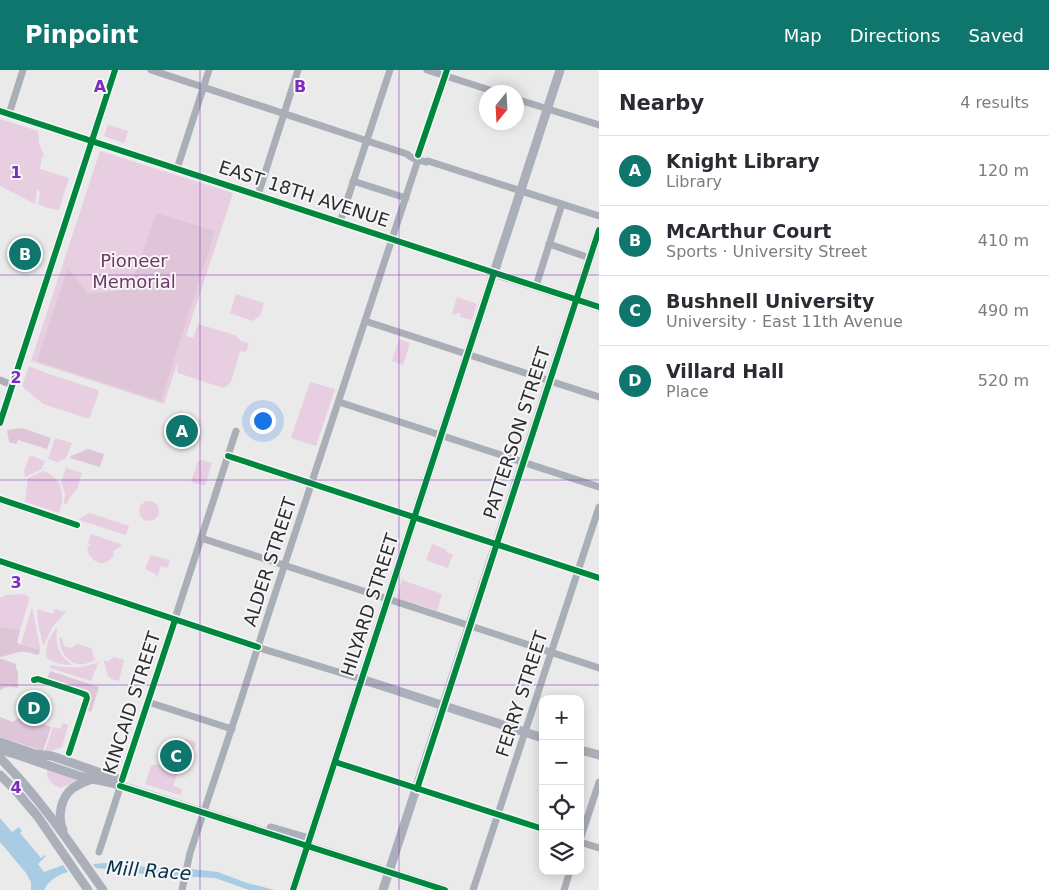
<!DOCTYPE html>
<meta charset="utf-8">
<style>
:root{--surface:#fff;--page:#f2f2f3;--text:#2b2b33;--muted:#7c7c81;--line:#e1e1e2;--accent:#0f766e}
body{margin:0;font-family:"DejaVu Sans",sans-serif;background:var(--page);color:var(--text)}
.controls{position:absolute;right:15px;bottom:15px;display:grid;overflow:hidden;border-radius:10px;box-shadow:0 2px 12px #0003}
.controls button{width:45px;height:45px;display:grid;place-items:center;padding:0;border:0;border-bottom:1px solid var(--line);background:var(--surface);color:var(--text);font:25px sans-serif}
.compass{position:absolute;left:479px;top:15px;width:45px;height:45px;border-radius:50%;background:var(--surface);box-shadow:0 2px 12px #0003;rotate:198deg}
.you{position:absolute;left:262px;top:350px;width:18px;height:18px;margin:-12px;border:4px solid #fff;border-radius:50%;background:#1a73e8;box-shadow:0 0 0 8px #1a73e833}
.badge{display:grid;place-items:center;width:32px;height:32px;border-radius:50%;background:var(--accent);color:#fff;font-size:16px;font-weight:700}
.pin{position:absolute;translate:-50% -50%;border:2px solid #fff;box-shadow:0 1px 5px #0006}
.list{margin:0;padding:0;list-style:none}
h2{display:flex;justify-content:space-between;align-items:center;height:65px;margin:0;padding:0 20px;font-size:21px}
h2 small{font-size:16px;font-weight:400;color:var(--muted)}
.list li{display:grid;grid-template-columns:32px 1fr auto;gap:15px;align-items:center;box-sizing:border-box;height:70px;padding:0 20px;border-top:1px solid var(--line)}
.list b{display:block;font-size:19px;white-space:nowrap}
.list p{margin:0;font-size:16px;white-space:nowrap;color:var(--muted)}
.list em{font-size:16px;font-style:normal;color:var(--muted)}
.icon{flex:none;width:28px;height:28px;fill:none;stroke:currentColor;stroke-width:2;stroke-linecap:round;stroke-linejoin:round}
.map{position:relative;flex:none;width:599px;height:820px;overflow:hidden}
header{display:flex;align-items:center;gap:30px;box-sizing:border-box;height:70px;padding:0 25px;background:var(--accent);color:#fff}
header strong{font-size:24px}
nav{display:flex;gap:28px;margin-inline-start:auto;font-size:18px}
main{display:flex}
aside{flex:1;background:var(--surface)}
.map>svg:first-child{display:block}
</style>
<header>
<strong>Pinpoint</strong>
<nav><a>Map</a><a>Directions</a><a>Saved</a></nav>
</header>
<main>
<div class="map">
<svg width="599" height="820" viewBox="0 0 599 820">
<rect width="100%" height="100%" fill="#eaeaeb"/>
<!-- green -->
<g fill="#e7cee0">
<polygon points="0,49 38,61 39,73 44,86 42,87 40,99 69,108 59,140 48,138 38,134 40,122 37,119 35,134 0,116"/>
<polygon points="108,55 128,61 124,73 104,66"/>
<polygon points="100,81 233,123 186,266 193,268 198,254 235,265 241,271 249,273 246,282 240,281 231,312 226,317 223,318 178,303 177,299 178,291 164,334 31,291"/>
<polygon points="236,224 264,233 260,246 252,251 230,243"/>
<polygon points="457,227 477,234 472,250 460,247 461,244 457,243 456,245 452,244"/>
<polygon points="399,269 410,273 403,295 392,291"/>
<polygon points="29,296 46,303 98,320 99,322 89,349 43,334 22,316"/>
<polygon points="310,312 335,319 316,376 291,368"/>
<polygon points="55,368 72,373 66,388 58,392 48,389"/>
<polygon points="32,386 45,391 42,399 25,407 24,401 29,387"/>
<polygon points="202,390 212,393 205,416 191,412 198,391"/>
<polygon points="66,398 82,403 77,419 73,423 66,434 64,434 65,423 61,412"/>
<path d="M43,401c19,5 23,25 16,42l-34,-11 3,-24z"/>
<circle cx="149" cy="441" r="10"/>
<polygon points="90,443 129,456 126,465 79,450 81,448"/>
<path d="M91,464l30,10v2l-8,5 1,4c-8,14 -25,8 -27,-7l4,-4 -3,-1z"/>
<polygon points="432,474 447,480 446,482 453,485 448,498 426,490"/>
<polygon points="151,485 170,490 167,498 161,496 157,507 154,503 145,499"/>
<polygon points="402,510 442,524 437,541 417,534 414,535 396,529"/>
<polygon points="21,524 28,526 29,530 20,560 0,557 0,528 6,525"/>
<polygon points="32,537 40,577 40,580 21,574"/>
<polygon points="37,539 53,544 55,539 66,542 53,556 44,575 43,575 38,554"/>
<path d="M56,558h1c-2,17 2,28 15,37 -9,0 -18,-2 -25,-7 -3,-11 3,-22 9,-30z"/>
<path d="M59,567l3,1 2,8 7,2 6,-4 14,4 3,9 2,2 -1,1c-5,2 -10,5 -16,4 -13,-1 -19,-15 -20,-27z"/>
<path d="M114,587l10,3 -5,21c-14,-2 -10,-7 -15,-18v-2h4z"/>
<path d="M96,593h2l-7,18 -41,-13 1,-3c16,3 29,4 45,-2z"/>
<polygon points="63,653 68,655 68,656 62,677 48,682 45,681 53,657 60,659"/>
<polygon points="186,669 194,671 196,674 188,698 186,700 182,700 165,694 164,692 169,677"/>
<polygon points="156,694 178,701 173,716 181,719 182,721 180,725 145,714 151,696 155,695"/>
<path d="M47,699l28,10 2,1 -8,5 -6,1 -1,2c-10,-2 -16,-9 -15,-19z"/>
</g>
<!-- forest -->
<g fill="#dfc5d8">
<polygon points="156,143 215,161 161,331 37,291 68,198 88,224 130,219"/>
<polygon points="22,358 51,368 47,379 18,370 16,374 9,372 7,360"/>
<polygon points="88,379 104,384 100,397 70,388 71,386"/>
<path d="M0,557l20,3 -3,13 23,7 -1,4 -2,1c-3,-1 -8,-3 -12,-3 -9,-1 -16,4 -25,5z"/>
<path d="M0,589h2l14,5v4l2,4v16c-8,-2 -11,-2 -18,2z"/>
<polygon points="50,601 99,617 91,642 86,640 90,628 90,624 47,608"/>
<polygon points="0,647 13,652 18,648 31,652 32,650 51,657 43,681 0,667"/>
</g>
<!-- water -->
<g fill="#a8cce3">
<path d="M0,748l12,14 7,-5 3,4 -2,2 21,25 4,-3 1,1 -8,8 6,8 19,-7 5,7c-11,3 -19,8 -24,18h-13v-8l-5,-9 -26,-31z"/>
<polygon points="104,793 169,799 191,799 218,802 247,813 275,820 249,820 215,808 142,804 125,801 96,798 93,795 94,794"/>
</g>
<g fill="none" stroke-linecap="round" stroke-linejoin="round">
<!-- minor-tunnel -->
<polyline stroke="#c4c4c5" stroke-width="7" stroke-dasharray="7 3.5" stroke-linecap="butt" points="341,695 370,704"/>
<!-- minor -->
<g stroke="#a9aeb7" stroke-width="7">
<path d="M151,0l256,84c4,5 13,6 19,8l2,-1 171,55"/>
<polyline points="427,0 496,22"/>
<polyline points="516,29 599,55"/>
<polyline points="0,41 494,203"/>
<polyline points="9,44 23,0"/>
<polyline points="418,85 447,0"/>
<polyline points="177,99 209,0"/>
<polyline points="353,111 406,128"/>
<polyline points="258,125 298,0"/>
<polyline points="340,152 390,0"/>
<polyline points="549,174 590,188"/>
<polyline points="536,216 562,134"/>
<polyline points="365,251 599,327"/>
<polyline points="0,310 12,315"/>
<polyline points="339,332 599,417"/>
<polyline points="0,353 115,0"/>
<polyline points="228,386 599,508"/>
<polyline points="201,468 599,598"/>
<polyline points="175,550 250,575 361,609"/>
<polyline points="148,632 232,659"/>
<polyline points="370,704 543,759"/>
<polyline points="580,770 599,712"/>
<polyline points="580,772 599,778"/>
<polyline points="99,782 236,361"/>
<polyline points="182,820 190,783 238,639 271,536 418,90"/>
<polyline points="473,820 599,437"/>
<polyline points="564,820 570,801"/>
</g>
<!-- major -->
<g stroke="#aaafb9" stroke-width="9">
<polyline points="494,203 599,237"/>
<polyline points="361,609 543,668"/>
<polyline points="0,672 35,684 52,686 118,709"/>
<polyline points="0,680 15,684 79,706 112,713 445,820"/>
<polyline points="580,680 599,685"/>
<path d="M0,688c40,40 71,87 103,132"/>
<polyline points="0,705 17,722 38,747 88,820"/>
<polyline points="271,758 309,769"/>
<path d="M63,760c-6,-14 -2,-33 10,-42 6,-4 13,-7 19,-9"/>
<polyline points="293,820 560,0"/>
<polyline points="383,820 599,160"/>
</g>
<!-- cycleway casing -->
<g stroke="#f6f6f9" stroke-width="9">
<g id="cycleway">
<polyline points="0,41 599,237"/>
<polyline points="418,85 447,0"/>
<polyline points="0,353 115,0"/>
<polyline points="228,386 599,508"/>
<polyline points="0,429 77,455"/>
<polyline points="0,491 258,577"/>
<polyline points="34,610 38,609 81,623 86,625 87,628 69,683"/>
<polyline points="335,692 543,759"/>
<polyline points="122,710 175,550"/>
<polyline points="120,716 445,820"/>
<polyline points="417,719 599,160"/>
<polyline points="293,820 494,203"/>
</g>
</g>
<!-- cycleway -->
<use href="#cycleway" stroke="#00873e" stroke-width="6"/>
</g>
<!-- grid -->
<path fill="none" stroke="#7b2cbf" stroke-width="1" stroke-opacity="0.55" d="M200,0v820M399,0v820M0,205h599M0,410h599M0,615h599"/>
<g text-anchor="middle" stroke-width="4" stroke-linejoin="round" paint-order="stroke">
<!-- street labels -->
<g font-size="18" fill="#2c2c2d" stroke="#f6f6f9">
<text transform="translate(304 124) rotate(18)" y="6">EAST 18TH AVENUE</text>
<text transform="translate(517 363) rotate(-72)" y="6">PATTERSON STREET</text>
<text transform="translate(270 492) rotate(-72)" y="6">ALDER STREET</text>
<text transform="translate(370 535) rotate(-72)" y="6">HILYARD STREET</text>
<text transform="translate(522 624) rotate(-72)" y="6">FERRY STREET</text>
<text transform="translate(132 633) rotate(-72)" y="6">KINCAID STREET</text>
</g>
<!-- park labels -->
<g font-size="18" fill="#713863" stroke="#f6f6f9">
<text x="134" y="197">Pioneer<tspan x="134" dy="21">Memorial</tspan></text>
</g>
<!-- water labels -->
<g font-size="19" font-style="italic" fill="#043147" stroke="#f6f6f9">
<text transform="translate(149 800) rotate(4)" y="7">Mill Race</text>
</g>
</g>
<g font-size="16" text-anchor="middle" font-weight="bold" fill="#7b2cbf" stroke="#f6f6f9" stroke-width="4" stroke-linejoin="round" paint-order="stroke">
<text x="100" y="22">A</text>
<text x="300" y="22">B</text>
<text x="16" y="108">1</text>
<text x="16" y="313">2</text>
<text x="16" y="518">3</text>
<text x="16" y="723">4</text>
</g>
</svg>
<div class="controls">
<button>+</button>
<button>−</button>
<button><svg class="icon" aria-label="locate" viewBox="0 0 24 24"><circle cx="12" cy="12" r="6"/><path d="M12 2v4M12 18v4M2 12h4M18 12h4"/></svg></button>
<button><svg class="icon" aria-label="layers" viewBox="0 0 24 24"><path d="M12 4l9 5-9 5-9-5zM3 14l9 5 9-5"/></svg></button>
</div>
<svg class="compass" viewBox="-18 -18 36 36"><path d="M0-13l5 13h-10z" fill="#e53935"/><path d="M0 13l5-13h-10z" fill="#7c7c81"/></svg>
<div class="you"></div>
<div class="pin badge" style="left:182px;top:361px">A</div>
<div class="pin badge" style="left:25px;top:184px">B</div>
<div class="pin badge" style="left:176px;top:686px">C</div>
<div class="pin badge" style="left:34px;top:638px">D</div>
</div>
<aside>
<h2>Nearby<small>4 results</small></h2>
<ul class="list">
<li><span class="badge">A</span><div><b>Knight Library</b><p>Library</p></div><em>120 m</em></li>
<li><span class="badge">B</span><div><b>McArthur Court</b><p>Sports · University Street</p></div><em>410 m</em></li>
<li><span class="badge">C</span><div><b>Bushnell University</b><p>University · East 11th Avenue</p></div><em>490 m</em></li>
<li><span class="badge">D</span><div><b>Villard Hall</b><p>Place</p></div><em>520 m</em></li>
</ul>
</aside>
</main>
